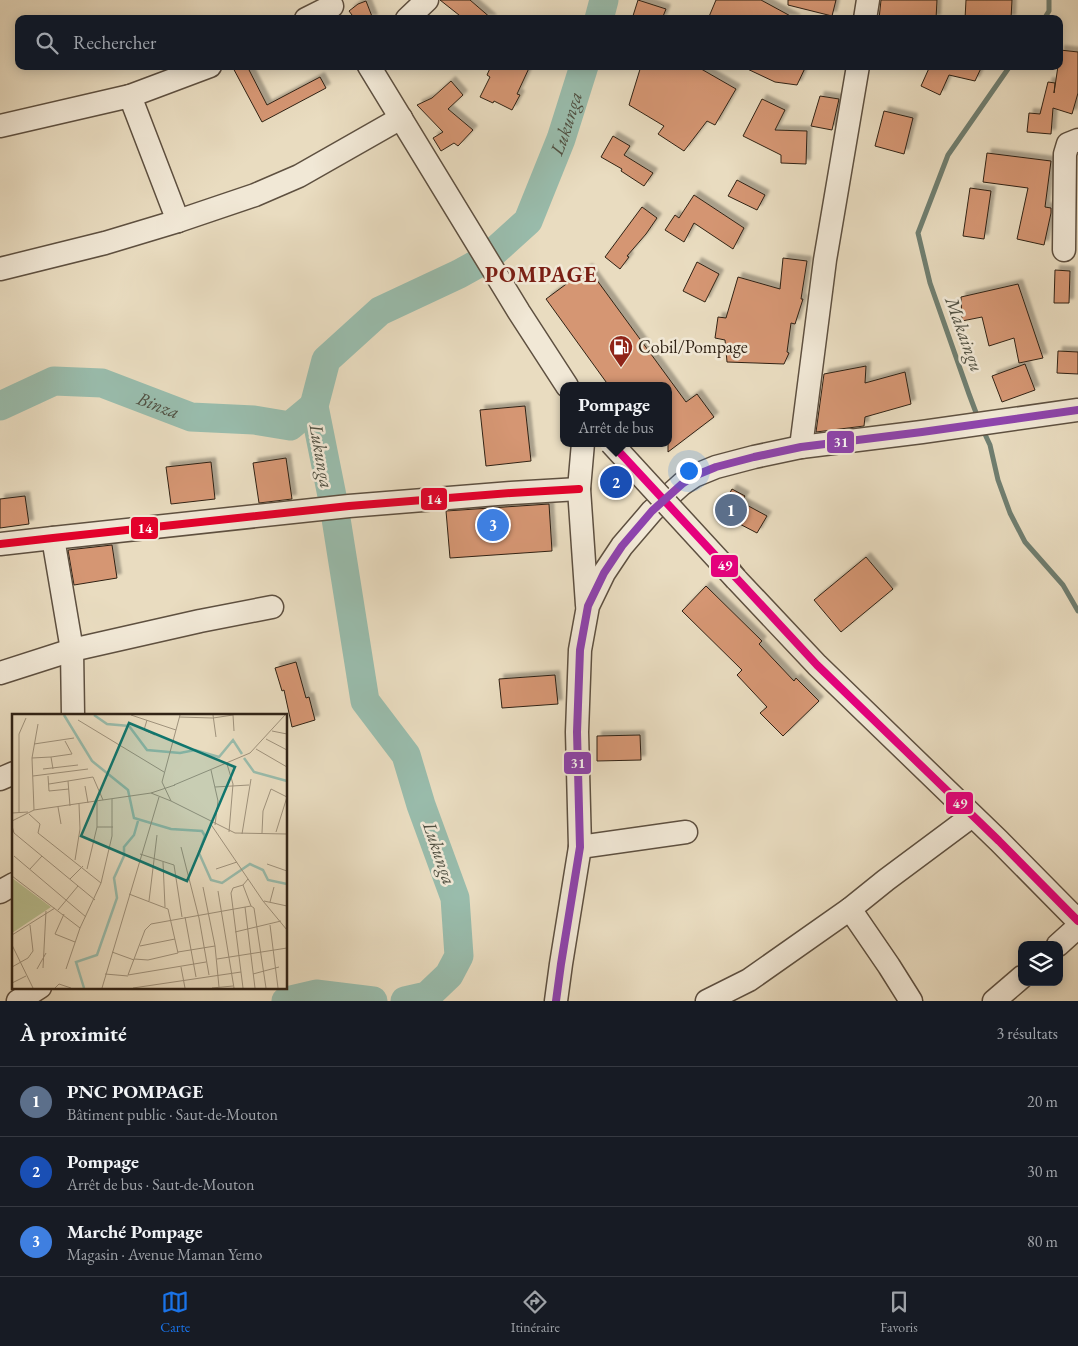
<!DOCTYPE html>
<html lang="fr">
<meta charset="utf-8">
<style>
:root{--surface:#171b24;--page:#242831;--text:#f1f3f6;--muted:#9ea1a6;--line:#363941;--accent:#1a73e8}
body{margin:0;font-family:"EB Garamond",serif;background:var(--page);color:var(--text)}
.controls{position:absolute;right:15px;bottom:15px;display:grid;overflow:hidden;border-radius:10px;box-shadow:0 2px 12px #0003}
.controls button{width:45px;height:45px;display:grid;place-items:center;padding:0;border:0;border-bottom:1px solid var(--line);background:var(--surface);color:var(--text);font:25px sans-serif}
.you{position:absolute;left:688px;top:470px;width:18px;height:18px;margin:-12px;border:4px solid #fff;border-radius:50%;background:#1a73e8;box-shadow:0 0 0 8px #1a73e833}
.badge{display:grid;place-items:center;width:32px;height:32px;border-radius:50%;background:var(--accent);color:#fff;font-size:16px;font-weight:700}
.pin{position:absolute;translate:-50% -50%;border:2px solid #fff;box-shadow:0 1px 5px #0006}
.popup{position:absolute;left:560px;top:382px;width:112px;height:65px;box-sizing:border-box;display:grid;place-content:center;border-radius:10px;background:var(--surface);filter:drop-shadow(0 1px 4px #0005);font-size:16px;white-space:nowrap;color:var(--muted)}
.popup b{font-size:19px;color:var(--text)}
.popup::after{content:'';position:absolute;left:50%;top:100%;margin-left:-10px;border:10px solid transparent;border-top-color:var(--surface)}
.list{margin:0;padding:0;list-style:none}
h2{display:flex;justify-content:space-between;align-items:center;height:65px;margin:0;padding:0 20px;font-size:21px}
h2 small{font-size:16px;font-weight:400;color:var(--muted)}
.list li{display:grid;grid-template-columns:32px 1fr auto;gap:15px;align-items:center;box-sizing:border-box;height:70px;padding:0 20px;border-top:1px solid var(--line)}
.list b{display:block;font-size:19px;white-space:nowrap}
.list p{margin:0;font-size:16px;white-space:nowrap;color:var(--muted)}
.list em{font-size:16px;font-style:normal;color:var(--muted)}
.icon{flex:none;width:28px;height:28px;fill:none;stroke:currentColor;stroke-width:2;stroke-linecap:round;stroke-linejoin:round}
.map{position:relative;flex:none;width:1078px;height:1001px;overflow:hidden}
.search{position:absolute;background:var(--surface);box-shadow:0 2px 12px #0003;left:15px;right:15px;top:15px;height:55px;display:flex;align-items:center;gap:12px;box-sizing:border-box;padding:0 18px;border-radius:10px;color:var(--muted);font-size:19px}
.sheet{height:275px;background:var(--surface)}
nav{display:flex;justify-content:space-around;align-items:center;box-sizing:border-box;height:70px;border-top:1px solid var(--line);background:var(--surface);font-size:14px;color:var(--muted)}
nav a{display:grid;justify-items:center;gap:2px}
nav .on{color:var(--accent)}
.map>svg:first-child{display:block}
</style>
<div class="map">
<svg width="1078" height="1001" viewBox="0 0 1078 1001">
<defs>
<filter id="shadow"><feDropShadow dx="4.5" dy="-4.5" stdDeviation="1" flood-color="#0004"/></filter>
</defs>
<rect width="100%" height="100%" fill="#e9dcc0"/>
<filter id="stains"><feTurbulence type="fractalNoise" baseFrequency=".004" numOctaves="4"/><feColorMatrix values="0 0 0 0 .2 0 0 0 0 .09 0 0 0 0 .02 0 0 0 .5 -.17"/></filter>
<radialGradient id="worn" r=".72"><stop offset=".6" stop-color="#630" stop-opacity="0"/><stop offset="1" stop-color="#630" stop-opacity=".3"/></radialGradient>
<g fill="none" stroke-linecap="round" stroke-linejoin="round">
<!-- stream -->
<g stroke="#6f7e70" stroke-width="5">
<polyline points="1044,19 1049,11 1049,0"/>
<polyline points="978,418 969,394 930,283 918,233 948,155 1010,66"/>
<polyline points="983,430 990,445 998,480 1010,513 1025,542 1063,585 1078,611"/>
</g>
<!-- river -->
<g stroke="#99bcac" stroke-width="29">
<polyline points="599,19 604,0"/>
<path id="s1" d="M0,406l54,-25 48,2 89,34 63,3 36,6 24,-20"/>
<polyline points="286,1001 316,994 373,1001"/>
<path id="s2" d="M405,1001l22,-5 22,-21 10,-19 -4,-58 -34,-93 -15,-50 -41,-54 -31,-195 -20,-100 12,-46 54,-49 79,-37 27,-15 42,-38 33,-82 23,-73"/>
</g>
</g>
<!-- building -->
<g fill="#d59673" stroke="#302215" filter="url(#shadow)">
<polygon points="440,0 470,0 492,19 464,19"/>
<polygon points="638,0 666,9 662,19 632,19"/>
<polygon points="716,0 761,0 796,19 708,19"/>
<polygon points="788,0 836,0 832,16 788,5"/>
<polygon points="881,0 937,0 936,19 879,19"/>
<polygon points="966,0 1012,0 1011,19 965,19"/>
<polygon points="366,1 373,19 355,19 349,11 358,4"/>
<polygon points="1060,50 1078,52 1078,93 1072,114 1053,108 1051,134 1027,132 1029,113 1040,114 1048,82 1055,83 1054,93 1058,66 1059,66"/>
<polygon points="232,66 247,66 267,105 320,77 326,88 262,122"/>
<polygon points="491,66 530,66 517,94 520,95 512,110 494,101 493,103 480,97 490,77 487,75"/>
<polygon points="641,66 696,66 736,89 715,125 707,121 684,151 658,134 664,126 629,105"/>
<polygon points="741,66 806,66 797,85 775,82"/>
<polygon points="930,66 982,66 975,81 949,75 940,95 921,86"/>
<polygon points="451,81 463,95 448,109 473,130 458,146 454,143 441,151 433,138 443,132 417,105 432,98"/>
<polygon points="820,96 839,99 832,130 811,126"/>
<polygon points="762,99 785,110 775,130 807,131 806,164 781,163 781,155 743,136"/>
<polygon points="884,111 913,118 904,154 875,146"/>
<polygon points="613,136 630,146 624,155 653,173 644,186 621,171 622,169 601,157"/>
<polygon points="987,153 1051,161 1045,207 1051,208 1051,213 1044,245 1017,239 1028,188 983,182"/>
<polygon points="737,180 765,195 757,210 728,196"/>
<polygon points="970,188 991,191 984,239 963,236"/>
<polygon points="694,195 744,228 733,249 694,223 684,242 665,230 675,215 679,218"/>
<polygon points="642,207 657,218 646,234 627,256 629,257 620,269 605,257"/>
<polygon points="783,258 807,261 801,299 803,299 795,324 791,323 787,352 789,353 784,364 727,362 725,340 715,338 718,317 726,318 738,277 780,289"/>
<polygon points="697,262 719,274 705,302 683,291"/>
<polygon points="588,268 686,402 697,394 714,417 668,452 668,386 609,386 546,299"/>
<polygon points="1055,270 1070,271 1069,303 1054,303"/>
<polygon points="1018,284 1043,358 1019,363 1014,338 989,346 982,317 962,321 961,297"/>
<polygon points="1058,351 1078,352 1078,374 1057,373"/>
<polygon points="1025,364 1035,390 1002,402 992,376"/>
<polygon points="866,366 865,383 905,372 911,404 865,417 864,426 816,432 824,374"/>
<polygon points="525,406 531,461 486,466 480,410"/>
<polygon points="286,458 292,499 259,503 253,463"/>
<polygon points="211,462 215,499 171,504 166,467"/>
<polygon points="732,489 745,496 741,502 767,516 757,533 732,520 729,525 716,518"/>
<polygon points="25,496 29,524 0,528 0,499"/>
<polygon points="549,504 552,551 450,558 446,511"/>
<polygon points="112,545 117,578 74,585 68,550"/>
<polygon points="866,557 893,589 841,632 814,600"/>
<polygon points="706,586 762,641 759,644 794,681 796,678 819,701 783,736 760,713 767,707 737,675 742,670 682,611"/>
<polygon points="296,662 306,698 309,697 315,720 292,727 284,690 282,691 275,668"/>
<polygon points="555,675 558,704 502,708 499,679"/>
<polygon points="640,735 641,760 597,761 597,736"/>
</g>
<g fill="none" stroke-linecap="round" stroke-linejoin="round">
<!-- minor casing -->
<g stroke="#5e5040" stroke-width="25">
<g id="minor">
<polyline points="306,19 332,6"/>
<polyline points="407,19 427,0"/>
<polyline points="865,19 868,0"/>
<polyline points="369,66 519,312 567,386"/>
<polyline points="130,96 178,221"/>
<polyline points="0,126 130,96 210,66"/>
<polyline points="1064,250 1065,154 1068,144 1078,140"/>
<polyline points="0,269 105,243 178,221 255,195 299,176 401,118"/>
<polyline points="583,443 579,489 587,605"/>
<polyline points="801,447 825,260 858,66"/>
<polyline points="53,538 72,650 73,715"/>
<polyline points="0,544 53,538 349,506 511,493 579,489"/>
<polyline points="725,565 736,579 817,665 999,841 1078,921"/>
<polyline points="0,673 72,650 200,621 272,607"/>
<polyline points="0,779 14,773"/>
<polyline points="580,847 686,832"/>
<polyline points="0,892 14,884"/>
<polyline points="850,909 889,966 911,1001"/>
<polyline points="1058,945 1078,927"/>
<polyline points="18,1001 40,987"/>
<polyline points="556,1001 561,964 580,847 577,732 580,650 588,606 604,573 622,546 652,511 682,484 694,476 716,467 754,457 801,447 922,432 1078,410"/>
<polyline points="707,1001 749,980 850,909 886,880 972,816"/>
<polyline points="994,1001 1022,977"/>
</g>
</g>
<!-- minor -->
<use href="#minor" stroke="#f1e8d6" stroke-width="22"/>
<!-- minor-bridge casing -->
<g stroke="#5e5040" stroke-width="25" stroke-linecap="butt">
<polyline id="minor-bridge" points="611,443 736,579"/>
</g>
<!-- minor-bridge -->
<use href="#minor-bridge" stroke="#f1e8d6" stroke-width="22"/>
<!-- bus-1 casing -->
<g stroke="#f1e8d6" stroke-width="11">
<polyline id="bus-1" points="611,443 817,665 999,841 1078,921"/>
</g>
<!-- bus-2 casing -->
<g stroke="#f1e8d6" stroke-width="11">
<polyline id="bus-2" points="0,544 53,538 349,506 511,493 579,489"/>
</g>
<!-- bus-3 casing -->
<g stroke="#f1e8d6" stroke-width="11">
<polyline id="bus-3" points="556,1001 561,964 580,847 577,732 580,650 588,606 604,573 622,546 652,511 682,484 694,476 716,467 754,457 801,447 922,432 1078,410"/>
</g>
<!-- bus-1 -->
<use href="#bus-1" stroke="#e5007d" stroke-width="8"/>
<!-- bus-2 -->
<use href="#bus-2" stroke="#e4002b" stroke-width="8"/>
<!-- bus-3 -->
<use href="#bus-3" stroke="#8e44ad" stroke-width="8"/>
</g>
<!-- icons -->
<defs>
<g id="fuel-pin" transform="scale(1.25)"><path d="M0 17L-7.5 6A9.5 9.5 0 1 1 7.5 6Z" fill="#8f2418" stroke="#f1e8d6"/><path d="M-5.5-6h7V0h2V4h1.3V-2.5L3-4.5l.8-.8L6-3V5H2.5V1h-1V6h-7ZM-4.2-4.7v3.2H.2V-4.7Z" fill="#fff"/></g>
</defs>
<g fill-rule="evenodd">
<use href="#fuel-pin" x="621" y="347"/>
</g>
<g text-anchor="middle" stroke-width="5" stroke-linejoin="round" paint-order="stroke">
<!-- poi labels -->
<g font-size="18" fill="#302215" stroke="#f1e8d6" text-anchor="start">
<text x="638" y="353">Cobil/Pompage</text>
</g>
<!-- water labels -->
<g font-size="19" font-style="italic" fill="#505042" stroke="#f1e8d6">
<text dy="7" stroke="none"><textPath href="#s2" startOffset="1051">Lukunga</textPath></text>
<text transform="translate(965 334) rotate(70)" y="7">Makaingu</text>
<text dy="7" stroke="none"><textPath href="#s1" startOffset="168">Binza</textPath></text>
<text transform="translate(322 456) rotate(80)" y="7">Lukunga</text>
<text transform="translate(440 853) rotate(71)" y="7">Lukunga</text>
</g>
<!-- district labels -->
<g font-size="22" font-weight="bold" letter-spacing="1" fill="#7a1f14" stroke="#f1e8d6">
<text x="541" y="282">POMPAGE</text>
</g>
</g>
<!-- overview -->
<g transform="translate(12 714)">
<rect width="275" height="275" fill="#e9dcc0"/>
<path d="M0,164l39,29 -39,26z" fill="#b9c091"/>
<path fill="none" stroke="#99bcac" stroke-width="2.5" d="M52,1l28,46 36,29 6,28 37,11 31,2 3,5 -6,17 12,27 11,3 28,-19 13,6 5,10 19,4M82,1l13,9 22,2 18,24 33,3 15,-3 24,7 14,-17 9,14M232,44l10,14 33,9M72,274l-8,-26 21,-7 20,-57 -3,-20 10,-22v-9l10,-12 4,-14"/>
<path fill="none" stroke="#9f927c" stroke-width="1" d="M119,1l45,15M168,1l-18,67 9,19 64,32 52,1M201,1l3,22M221,1l1,16M167,3l34,1 20,-3M66,6l86,52M135,6l-3,10 11,5M260,17l15,3M254,25l21,11M22,30l40,-6M244,35l31,18M39,43l21,-3 -7,-13M20,44l19,-1 2,12M215,50l6,20 -4,48M31,55l35,-4M199,56l7,31 -3,24M21,62l55,-7M36,62l1,15 20,-2M56,67l2,25M37,70l44,-7 10,23M162,71l76,-32 35,-38M73,72l3,17M203,73l34,-2M139,79l20,8M46,93l3,17M22,96l-2,-52 6,-34M0,99l16,-1M7,99v-79l7,-16M17,100l11,10 -2,9 63,50M0,107l22,-11 117,-17 24,-8M198,109l53,78 24,29M0,112l2,7 81,67M85,113h16M264,118l11,-35M250,119l1,-22 8,-22 16,8M230,120l9,-55M169,133l18,71 10,57M128,140l34,11 8,52M2,142l72,61M63,146l5,-31 -1,-25M151,148l2,45M255,150l20,7M18,155l12,-13M75,155l10,-42v-26M204,155l21,-7M0,162l68,52M58,165l13,-13M236,165l-5,6 8,21M191,173l12,59 4,41M206,177l16,97M117,180l39,15 10,44 -30,7 -14,-1M137,187l8,-66M252,187l23,5M258,188l4,-15M233,193l10,81M46,196l20,-24M52,200l-9,20 20,8M173,203l11,60M258,211l8,63M223,218l46,-11M0,221l43,-27M0,231l21,43M128,232l35,-7M100,238l22,8M166,238l37,-6M205,245l70,-11M194,248l-78,13 17,-45 6,-6 100,-18 3,2 12,80M0,253l16,-9 5,-7 -3,-26M169,253l4,21M31,254l3,-57M25,255l9,-16M54,255l14,-41 21,-45 11,-47v-37M93,260l23,2M241,260l26,-7M0,269l14,-7M43,274l4,-4 12,4M90,274l57,-191M121,274l108,-16M200,274l21,-2M231,274l-12,-95 2,-5 10,-3"/>
<path fill="#0f766e" fill-opacity="0.15" stroke="#0f766e" stroke-width="2.5" d="M117,9l106,44 -48,114 -106,-45z"/>
<rect width="275" height="275" fill="none" stroke="#302215" stroke-width="2.5"/>
</g>
<g stroke="#f1e8d6" stroke-width="2">
<rect x="826" y="430" width="29" height="24" rx="5" fill="#8e44ad"/>
<rect x="420" y="487" width="28" height="24" rx="5" fill="#e4002b"/>
<rect x="130" y="516" width="29" height="24" rx="5" fill="#e4002b"/>
<rect x="710" y="554" width="29" height="24" rx="5" fill="#e5007d"/>
<rect x="563" y="751" width="29" height="24" rx="5" fill="#8e44ad"/>
<rect x="945" y="791" width="29" height="24" rx="5" fill="#e5007d"/>
</g>
<g font-size="14" text-anchor="middle" font-weight="bold" fill="#fff">
<text x="841" y="447">31</text>
<text x="434" y="504">14</text>
<text x="145" y="533">14</text>
<text x="725" y="570">49</text>
<text x="578" y="768">31</text>
<text x="960" y="808">49</text>
</g>
<rect width="100%" height="100%" filter="url(#stains)"/>
<rect width="100%" height="100%" fill="url(#worn)"/>
</svg>
<div class="controls">
<button><svg class="icon" aria-label="layers" viewBox="0 0 24 24"><path d="M12 4l9 5-9 5-9-5zM3 14l9 5 9-5"/></svg></button>
</div>
<div class="you"></div>
<div class="pin badge" style="left:731px;top:510px;background:#5c6f8a">1</div>
<div class="pin badge" style="left:616px;top:482px;background:#1a4fb4">2</div>
<div class="popup"><b>Pompage</b>Arrêt de bus</div>
<div class="pin badge" style="left:493px;top:525px;background:#3f7fe0">3</div>
<div class="search"><svg class="icon" aria-label="search" viewBox="0 0 24 24"><circle cx="10" cy="10" r="6"/><path d="M15 15l6 6"/></svg>Rechercher</div>
</div>
<section class="sheet">
<h2>À proximité<small>3 résultats</small></h2>
<ul class="list">
<li><span class="badge" style="background:#5c6f8a">1</span><div><b>PNC POMPAGE</b><p>Bâtiment public · Saut-de-Mouton</p></div><em>20 m</em></li>
<li><span class="badge" style="background:#1a4fb4">2</span><div><b>Pompage</b><p>Arrêt de bus · Saut-de-Mouton</p></div><em>30 m</em></li>
<li><span class="badge" style="background:#3f7fe0">3</span><div><b>Marché Pompage</b><p>Magasin · Avenue Maman Yemo</p></div><em>80 m</em></li>
</ul>
</section>
<nav>
<a class="on"><svg class="icon" aria-label="map" viewBox="0 0 24 24"><path d="M3 6l6-2 6 2 6-2v14l-6 2-6-2-6 2zM9 4v14M15 6v14"/></svg>Carte</a>
<a><svg class="icon" aria-label="directions" viewBox="0 0 24 24"><path d="M12 3l9 9-9 9-9-9zM9 14v-3h6M13 9l2 2-2 2"/></svg>Itinéraire</a>
<a><svg class="icon" aria-label="saved" viewBox="0 0 24 24"><path d="M7 4h10v16l-5-4-5 4z"/></svg>Favoris</a>
</nav>
